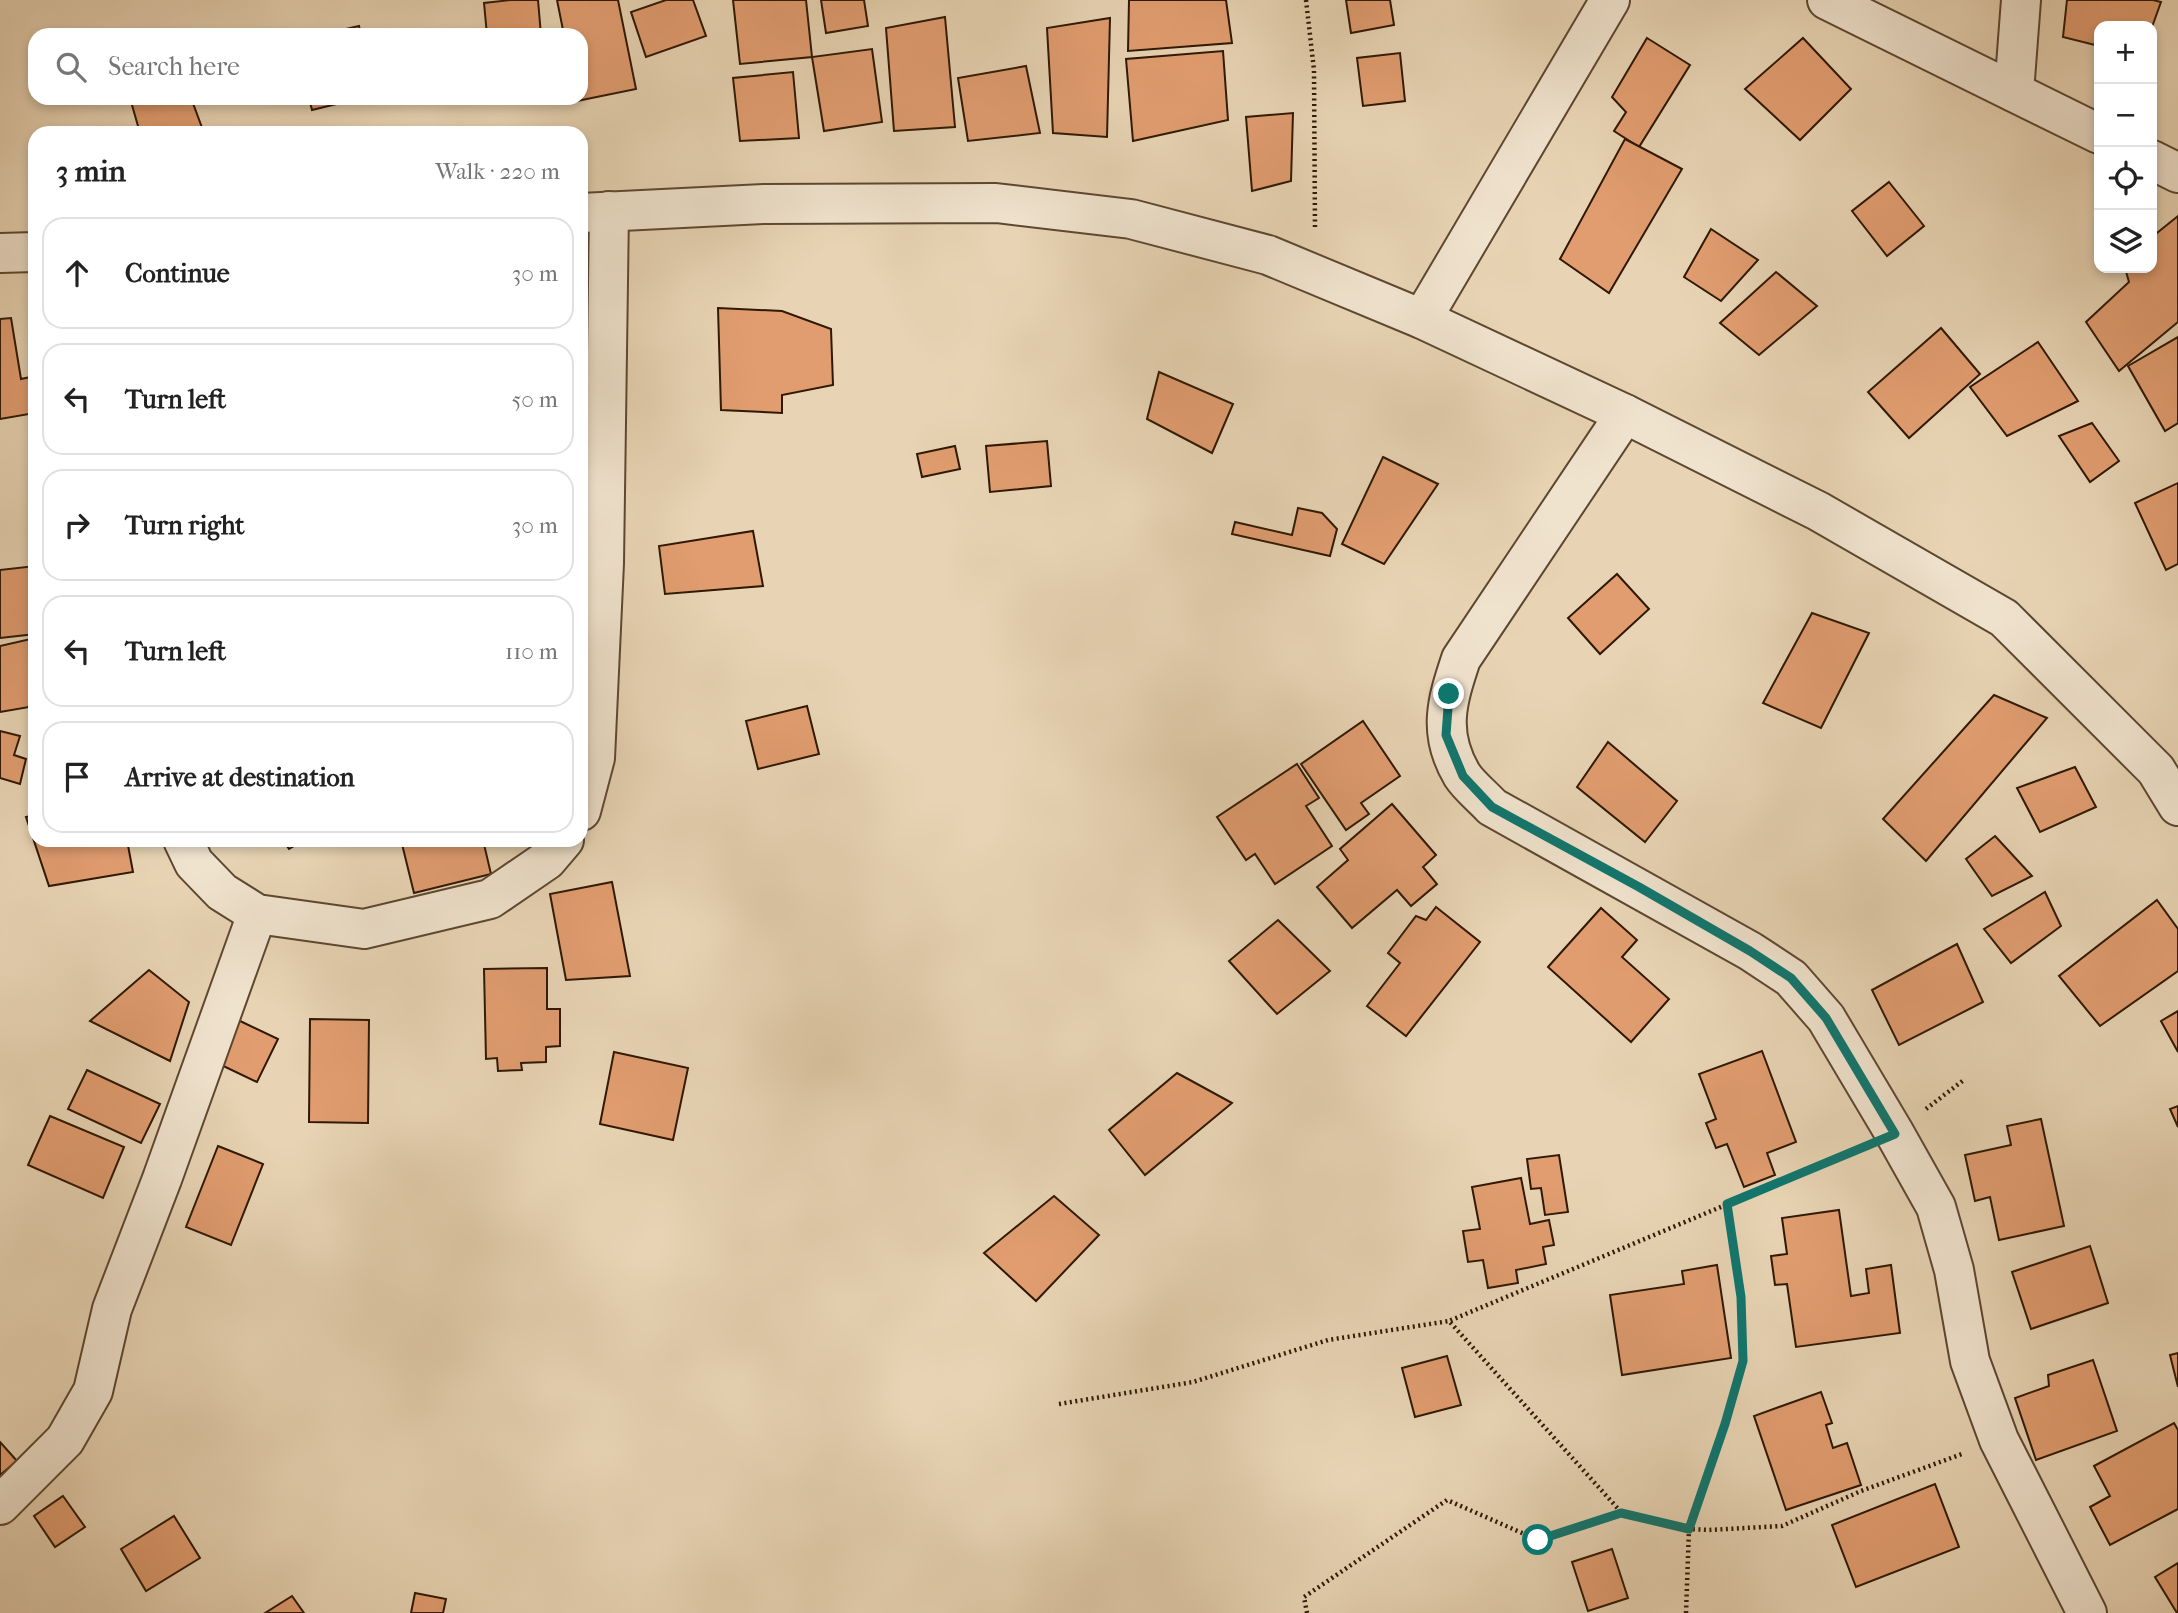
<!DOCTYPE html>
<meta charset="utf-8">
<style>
:root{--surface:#fff;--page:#f6f6f6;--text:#222;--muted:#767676;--line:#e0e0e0}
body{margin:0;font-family:"IM FELL French Canon",serif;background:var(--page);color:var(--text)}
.controls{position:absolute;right:21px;top:21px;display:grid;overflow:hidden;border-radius:14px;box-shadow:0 4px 10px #0003}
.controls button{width:63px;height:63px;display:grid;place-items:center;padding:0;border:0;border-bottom:2px solid var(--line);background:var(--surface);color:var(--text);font:35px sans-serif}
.stop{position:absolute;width:21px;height:21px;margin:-16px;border:5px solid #0f766e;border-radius:50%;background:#fff}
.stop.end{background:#0f766e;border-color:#fff;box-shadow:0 2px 7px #0008}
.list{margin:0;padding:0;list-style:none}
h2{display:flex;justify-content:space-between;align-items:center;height:91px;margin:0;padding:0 28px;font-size:30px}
h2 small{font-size:23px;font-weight:400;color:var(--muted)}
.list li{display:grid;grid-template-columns:46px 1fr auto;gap:21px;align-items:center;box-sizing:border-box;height:112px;margin:0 14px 14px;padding:0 14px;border:2px solid var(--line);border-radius:21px}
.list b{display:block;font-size:26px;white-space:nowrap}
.list em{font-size:23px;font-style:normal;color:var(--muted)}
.icon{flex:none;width:38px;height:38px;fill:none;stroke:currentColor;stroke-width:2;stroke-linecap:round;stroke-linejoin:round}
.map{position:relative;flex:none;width:2178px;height:1613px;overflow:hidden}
.search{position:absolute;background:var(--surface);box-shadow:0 4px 10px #0003;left:28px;top:28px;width:560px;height:77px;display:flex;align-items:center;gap:18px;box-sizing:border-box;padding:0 24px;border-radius:21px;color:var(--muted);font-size:26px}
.panel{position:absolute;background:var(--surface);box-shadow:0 4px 10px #0003;left:28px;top:126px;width:560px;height:721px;border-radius:21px}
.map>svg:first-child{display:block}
</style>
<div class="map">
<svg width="2178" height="1613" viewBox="0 0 2178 1613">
<rect width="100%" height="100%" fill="#e8d4b4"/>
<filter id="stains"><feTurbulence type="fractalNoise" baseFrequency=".00286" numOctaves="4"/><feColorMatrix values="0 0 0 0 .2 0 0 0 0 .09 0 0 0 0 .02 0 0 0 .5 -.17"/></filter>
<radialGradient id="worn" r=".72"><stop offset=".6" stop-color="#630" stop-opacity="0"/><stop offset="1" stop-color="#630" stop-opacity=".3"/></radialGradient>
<!-- building -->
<g fill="#e19d70" stroke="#2f1804" stroke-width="2">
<polygon points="511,0 538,0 541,35 487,35 484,3"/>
<polygon points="557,0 618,0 636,89 577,101 577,98 581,98 581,35 564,35"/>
<polygon points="666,0 693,0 706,36 646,57 631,12"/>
<polygon points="733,0 806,0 812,57 740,64"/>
<polygon points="821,0 864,0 868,26 826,33"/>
<polygon points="1129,0 1226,0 1232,43 1128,51"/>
<polygon points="1346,0 1390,0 1394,25 1351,33"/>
<polygon points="2067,0 2153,0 2161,2 2152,27 2099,26 2099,46 2063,37"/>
<polygon points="945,17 955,127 894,131 886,28"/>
<polygon points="1110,18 1107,137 1053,133 1047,28"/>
<polygon points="359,26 361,35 328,35 328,33"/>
<polygon points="1647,38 1690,65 1639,147 1614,131 1626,112 1612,97"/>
<polygon points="1803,38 1851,89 1800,140 1745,89"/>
<polygon points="872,49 882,122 824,131 812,57"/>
<polygon points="1223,51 1228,120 1133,141 1126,59"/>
<polygon points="1400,53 1405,101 1363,106 1357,58"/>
<polygon points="1026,66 1040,133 968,141 958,78"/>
<polygon points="793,72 799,138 740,141 733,78"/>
<polygon points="130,98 191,98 204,133 140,133"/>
<polygon points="309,98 361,98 312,110"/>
<polygon points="1293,113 1291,181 1252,191 1246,117"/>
<polygon points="1625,139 1682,169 1609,293 1560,259"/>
<polygon points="1889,182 1924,226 1887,256 1852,211"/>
<polygon points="2178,216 2178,322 2119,371 2086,322 2129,282 2125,268 2152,268 2152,237"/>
<polygon points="1711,229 1758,260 1721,301 1684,277"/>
<polygon points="1776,272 1817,306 1759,355 1720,323"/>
<polygon points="718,308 782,311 831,329 833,385 782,395 782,413 721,410"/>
<polygon points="11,318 21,379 35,376 35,413 0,419 0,319"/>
<polygon points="1941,328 1980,374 1909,438 1868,392"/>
<polygon points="2178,337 2178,423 2165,431 2128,366"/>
<polygon points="2038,342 2078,401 2007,436 1970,387"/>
<polygon points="1159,372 1233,404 1212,453 1147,419"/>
<polygon points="2092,423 2119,461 2090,482 2059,436"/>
<polygon points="1047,441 1051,486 990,492 986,446"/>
<polygon points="955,446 960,469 922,477 917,454"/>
<polygon points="1383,457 1438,484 1384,564 1342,544"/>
<polygon points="2178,483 2178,564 2166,570 2135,503"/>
<polygon points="1298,508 1322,513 1337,529 1330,556 1232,534 1235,522 1292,535"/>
<polygon points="753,531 763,586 665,594 659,546"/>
<polygon points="35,566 35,634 0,638 0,570"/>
<polygon points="1617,574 1649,609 1600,654 1568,618"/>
<polygon points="1812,613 1869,633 1821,728 1763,703"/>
<polygon points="35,638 35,706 0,712 0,646"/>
<polygon points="1994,695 2047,718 1926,861 1883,819"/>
<polygon points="807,706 819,754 758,769 746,721"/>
<polygon points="1363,721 1400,776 1361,803 1369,814 1346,830 1301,764"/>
<polygon points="0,731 20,736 14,755 26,759 20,784 0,778"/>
<polygon points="1608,742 1677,801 1645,842 1577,787"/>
<polygon points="1297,764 1319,798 1306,806 1332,846 1275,884 1255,854 1246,860 1217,817"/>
<polygon points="2075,767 2096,807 2040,832 2017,788"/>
<polygon points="1392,804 1436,855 1423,867 1437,884 1411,906 1397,890 1352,928 1317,887 1348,860 1340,849"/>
<polygon points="35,815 35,840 127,840 133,872 49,886 26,817"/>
<polygon points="1995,836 2032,876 1992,896 1966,859"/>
<polygon points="283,840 304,840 289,849"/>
<polygon points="401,840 483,840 491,874 414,893"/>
<polygon points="612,882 630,976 566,980 550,894"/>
<polygon points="2045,892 2061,926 2011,963 1984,929"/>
<polygon points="2157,900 2178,929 2178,971 2100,1026 2059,976"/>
<polygon points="1436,907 1480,942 1406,1036 1367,1006 1400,963 1388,953 1416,916 1426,920"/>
<polygon points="1601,908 1637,940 1622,957 1669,999 1631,1042 1548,967"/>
<polygon points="1278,920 1330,971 1277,1014 1229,961"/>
<polygon points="1957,944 1983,1002 1899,1045 1872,990"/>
<polygon points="547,968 547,1009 560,1009 560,1046 546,1047 546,1062 521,1063 522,1070 498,1071 497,1058 486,1059 484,969"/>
<polygon points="149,970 189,1002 170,1061 90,1021"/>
<polygon points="2178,1011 2178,1052 2161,1021"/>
<polygon points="310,1019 369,1020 368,1123 309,1122"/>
<polygon points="238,1020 278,1039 257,1082 217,1063"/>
<polygon points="1762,1051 1796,1142 1767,1153 1775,1175 1744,1187 1727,1144 1716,1148 1706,1123 1716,1119 1699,1074"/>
<polygon points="614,1052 688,1068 673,1140 600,1124"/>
<polygon points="87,1070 160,1104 141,1143 68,1109"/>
<polygon points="1177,1073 1232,1103 1145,1175 1109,1130"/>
<polygon points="2178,1106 2178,1127 2170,1109"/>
<polygon points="50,1116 124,1147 103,1198 28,1165"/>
<polygon points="2041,1119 2064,1226 1999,1240 1990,1197 1975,1201 1965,1155 2011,1145 2007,1126"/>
<polygon points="218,1146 263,1164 231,1245 186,1227"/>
<polygon points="1559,1155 1568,1212 1545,1215 1541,1188 1531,1189 1527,1159"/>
<polygon points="1521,1178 1530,1224 1549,1220 1554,1245 1543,1247 1546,1264 1516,1270 1518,1283 1488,1288 1483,1260 1468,1262 1463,1231 1480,1229 1472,1187"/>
<polygon points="1054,1196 1099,1235 1036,1301 984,1253"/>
<polygon points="1839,1210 1851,1296 1869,1293 1866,1269 1891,1265 1900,1333 1796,1347 1787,1284 1775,1285 1771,1256 1787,1254 1782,1218"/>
<polygon points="2090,1246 2108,1303 2031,1329 2012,1272"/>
<polygon points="1717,1265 1731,1358 1622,1375 1610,1295 1684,1284 1682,1271"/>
<polygon points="2178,1353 2178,1387 2170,1355"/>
<polygon points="1447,1356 1461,1405 1415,1417 1402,1368"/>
<polygon points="2093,1360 2117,1431 2036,1460 2015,1398 2049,1386 2048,1375"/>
<polygon points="1821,1392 1832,1423 1826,1425 1833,1448 1847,1443 1861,1485 1786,1510 1754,1416"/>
<polygon points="2174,1423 2178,1430 2178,1509 2110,1545 2090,1507 2110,1496 2094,1466"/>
<polygon points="0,1442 17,1461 0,1475"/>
<polygon points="1935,1484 1959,1547 1856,1587 1832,1525"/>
<polygon points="63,1496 85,1527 55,1547 34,1516"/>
<polygon points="174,1516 200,1558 146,1591 121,1549"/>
<polygon points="1612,1549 1628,1598 1588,1611 1572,1562"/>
<polygon points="2178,1563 2178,1613 2177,1613 2155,1577"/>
<polygon points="415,1593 446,1599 443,1613 411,1613"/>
<polygon points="292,1596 304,1613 265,1613"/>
</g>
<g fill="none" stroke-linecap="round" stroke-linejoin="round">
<!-- minor casing -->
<g stroke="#5d4730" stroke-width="42">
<g id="minor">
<polyline points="1827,0 2099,134"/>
<polyline points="2014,92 2021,0"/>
<polyline points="2152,160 2178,173"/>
<polyline points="581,213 764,204 996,203 1131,219 1268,255 1422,319 1625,414 1818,511 2004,618 2156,770 2178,806"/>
<polyline points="0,253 35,252"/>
<polyline points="1422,319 1610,0"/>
<path d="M1625,414l-164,245c-14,42 -24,74 1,116 7,11 21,22 30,32l258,144 41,27 35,40 69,116 41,73 18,63 16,91 29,79 88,173"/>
<polyline points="581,811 595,758 604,563 609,211"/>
<polyline points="183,840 194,863 222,892 257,914 364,929 490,899 547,860 564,840"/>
<polyline points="0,1505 65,1440 93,1391 112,1309 162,1179 257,914"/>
</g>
</g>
<!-- path -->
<g stroke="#2f1804" stroke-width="4.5" stroke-dasharray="2 3.5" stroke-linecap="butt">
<polyline points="1306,0 1314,70 1315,230"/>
<polyline points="1926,1109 1965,1079"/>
<polyline points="1059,1404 1193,1382 1328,1340 1449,1321"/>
<polyline points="1621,1512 1449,1321 1859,1149"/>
<polyline points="1307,1613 1304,1597 1447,1500 1538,1540 1621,1512 1689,1529 1725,1424 1743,1361 1741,1297 1727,1204"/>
<polyline points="1686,1613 1689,1529 1709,1530 1782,1526 1861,1491 1962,1454"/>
</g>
<!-- minor -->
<use href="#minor" stroke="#f0e3ce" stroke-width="38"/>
</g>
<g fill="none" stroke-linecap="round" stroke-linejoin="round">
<!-- route -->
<polyline stroke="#0f766e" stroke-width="9" points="1449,694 1446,735 1463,776 1492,807 1639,887 1750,951 1791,978 1826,1018 1895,1134 1727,1204 1741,1297 1743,1361 1725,1424 1689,1529 1621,1513 1538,1540"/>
</g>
<rect width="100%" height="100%" filter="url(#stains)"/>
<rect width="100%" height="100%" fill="url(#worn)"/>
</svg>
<div class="controls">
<button>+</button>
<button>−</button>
<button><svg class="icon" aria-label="locate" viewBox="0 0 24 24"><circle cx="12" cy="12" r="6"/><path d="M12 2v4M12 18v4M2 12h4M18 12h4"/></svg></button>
<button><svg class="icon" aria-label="layers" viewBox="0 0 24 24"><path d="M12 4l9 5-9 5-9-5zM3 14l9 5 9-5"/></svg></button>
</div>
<div class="stop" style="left:1538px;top:1540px"></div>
<div class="stop end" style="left:1449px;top:694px"></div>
<div class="search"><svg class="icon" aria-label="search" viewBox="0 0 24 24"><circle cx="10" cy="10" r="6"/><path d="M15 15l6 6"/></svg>Search here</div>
<section class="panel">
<h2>3 min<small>Walk · 220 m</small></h2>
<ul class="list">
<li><svg class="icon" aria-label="ahead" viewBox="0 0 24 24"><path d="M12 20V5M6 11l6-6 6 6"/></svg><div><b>Continue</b></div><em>30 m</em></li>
<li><svg class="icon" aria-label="left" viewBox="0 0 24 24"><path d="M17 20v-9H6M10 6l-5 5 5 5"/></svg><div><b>Turn left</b></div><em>50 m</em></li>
<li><svg class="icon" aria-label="right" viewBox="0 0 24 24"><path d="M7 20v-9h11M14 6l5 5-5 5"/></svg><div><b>Turn right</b></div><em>30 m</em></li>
<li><svg class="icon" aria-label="left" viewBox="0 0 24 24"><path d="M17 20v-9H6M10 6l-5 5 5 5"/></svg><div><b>Turn left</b></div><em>110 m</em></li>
<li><svg class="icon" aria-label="arrive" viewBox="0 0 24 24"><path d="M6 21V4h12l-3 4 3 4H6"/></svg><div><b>Arrive at destination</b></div></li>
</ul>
</section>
</div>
